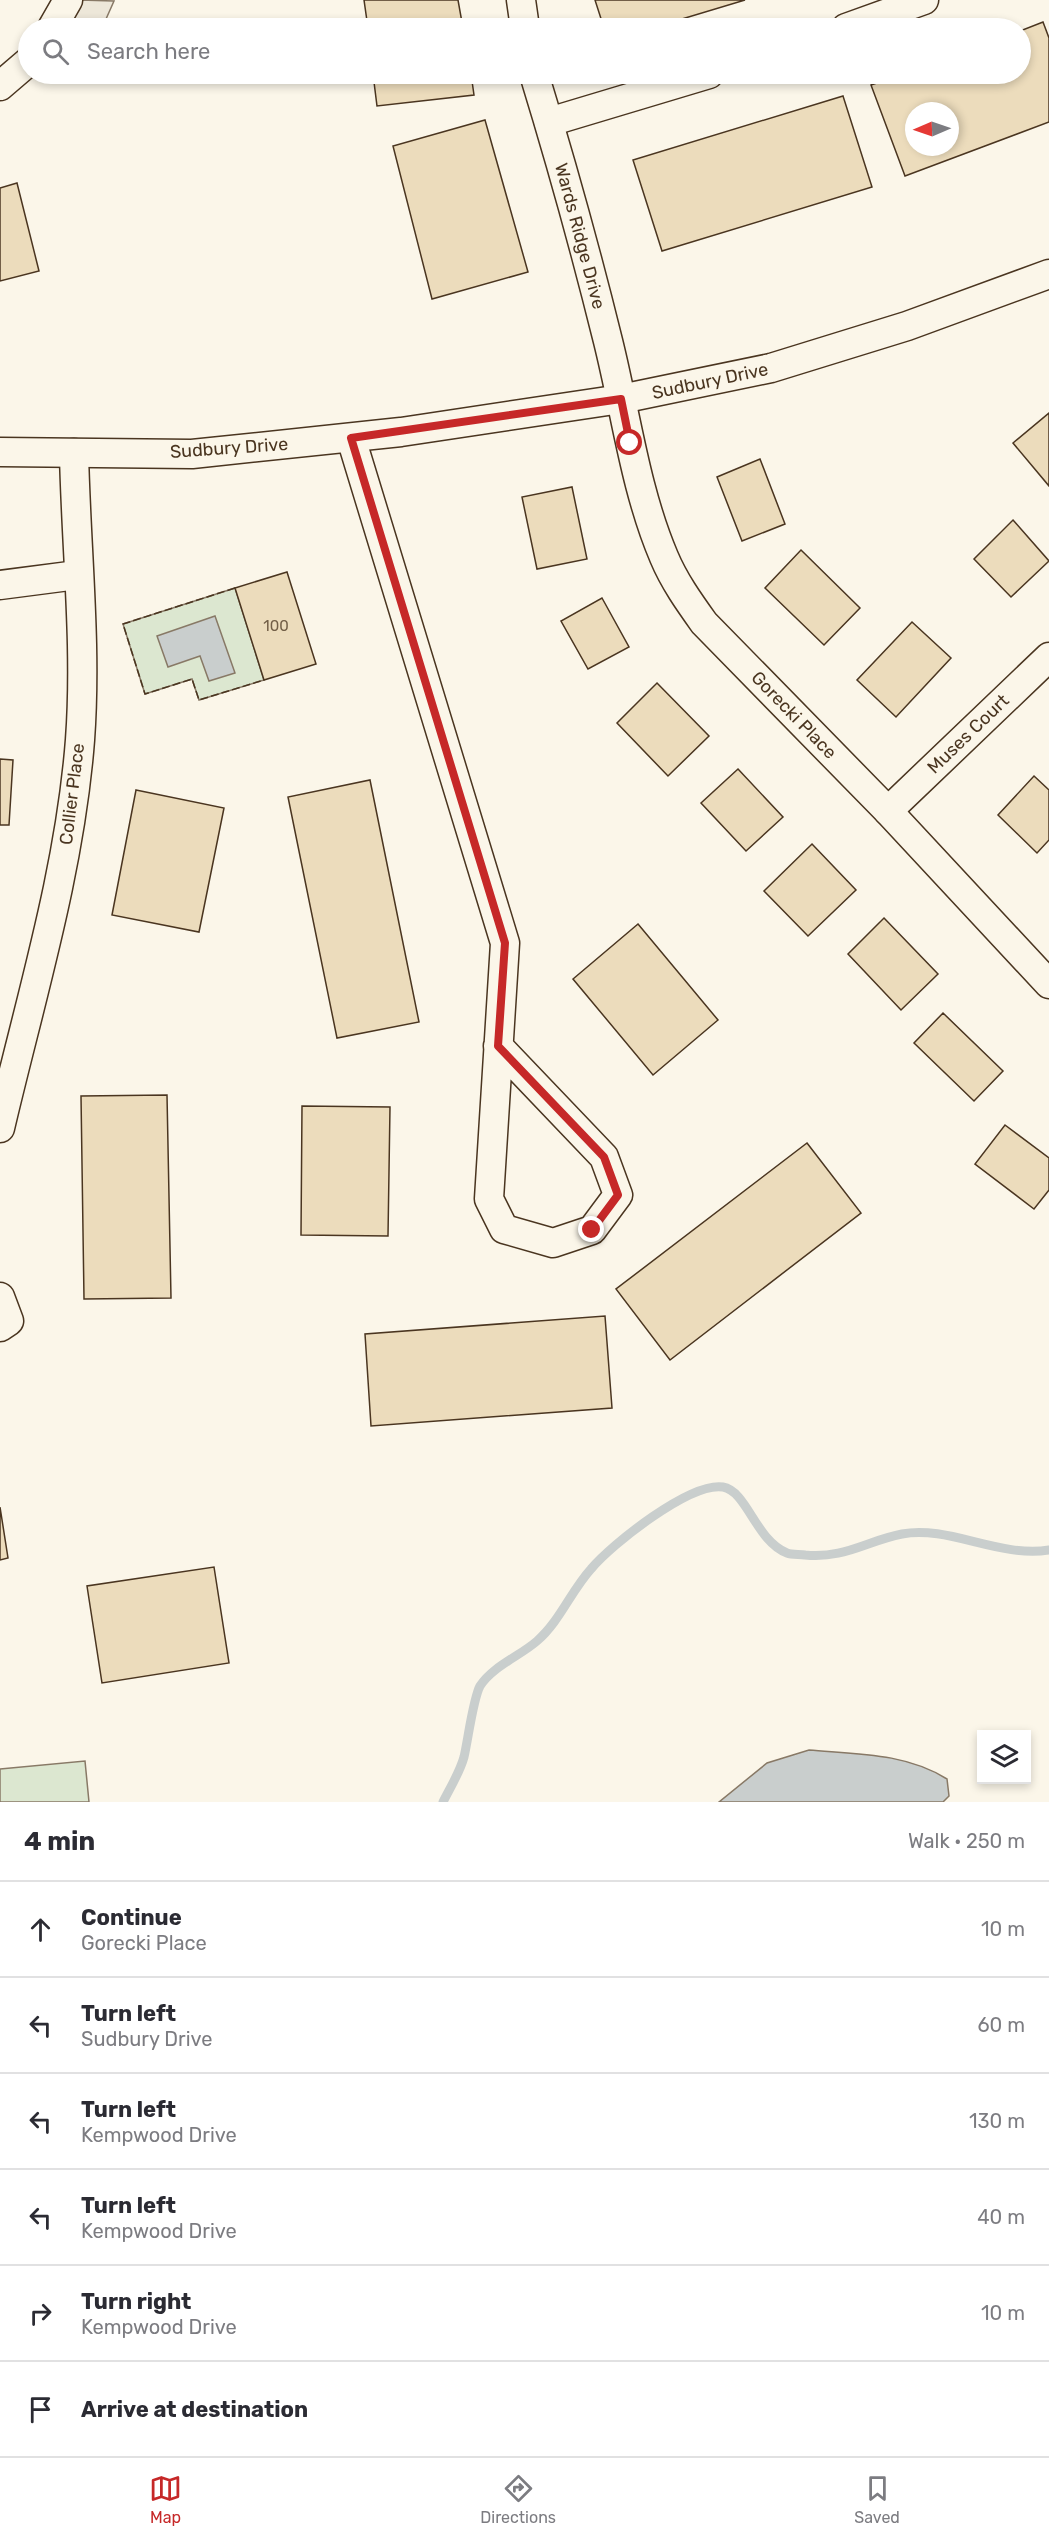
<!DOCTYPE html>
<meta charset="utf-8">
<style>
:root{--surface:#fff;--page:#f2f2f3;--text:#2b2b33;--muted:#7c7c81;--line:#e1e1e2;--accent:#c62828}
body{margin:0;font-family:Rubik,sans-serif;background:var(--page);color:var(--text)}
.controls{position:absolute;right:18px;bottom:18px;display:grid;overflow:hidden;border-radius:0px;box-shadow:0 3px 9px #0003}
.controls button{width:54px;height:54px;display:grid;place-items:center;padding:0;border:0;border-bottom:2px solid var(--line);background:var(--surface);color:var(--text);font:30px sans-serif}
.compass{position:absolute;left:905px;top:102px;width:54px;height:54px;border-radius:50%;background:var(--surface);box-shadow:0 3px 9px #0003;rotate:268deg}
.stop{position:absolute;width:18px;height:18px;margin:-14px;border:4px solid #c62828;border-radius:50%;background:#fff}
.stop.end{background:#c62828;border-color:#fff;box-shadow:0 2px 6px #0008}
.list{margin:0;padding:0;list-style:none}
h2{display:flex;justify-content:space-between;align-items:center;height:78px;margin:0;padding:0 24px;font-size:26px}
h2 small{font-size:20px;font-weight:400;color:var(--muted)}
.list li{display:grid;grid-template-columns:39px 1fr auto;gap:18px;align-items:center;box-sizing:border-box;height:96px;padding:0 24px;border-top:2px solid var(--line)}
.list b{display:block;font-size:22px;white-space:nowrap}
.list p{margin:0;font-size:20px;white-space:nowrap;color:var(--muted)}
.list em{font-size:20px;font-style:normal;color:var(--muted)}
.icon{flex:none;width:33px;height:33px;fill:none;stroke:currentColor;stroke-width:2;stroke-linecap:round;stroke-linejoin:round}
.map{position:relative;flex:none;width:1049px;height:1802px;overflow:hidden}
.search{position:absolute;background:var(--surface);box-shadow:0 3px 9px #0003;left:18px;right:18px;top:18px;height:66px;display:flex;align-items:center;gap:15px;box-sizing:border-box;padding:0 21px;border-radius:33px;color:var(--muted);font-size:22px}
.sheet{height:654px;background:var(--surface)}
nav{display:flex;justify-content:space-around;align-items:center;box-sizing:border-box;height:84px;border-top:2px solid var(--line);background:var(--surface);font-size:16px;color:var(--muted)}
nav a{display:grid;justify-items:center;gap:3px}
nav .on{color:var(--accent)}
.map>svg:first-child{display:block}
</style>
<div class="map">
<svg width="1049" height="1802" viewBox="0 0 1049 1802">
<rect width="100%" height="100%" fill="#fbf6e9"/>
<!-- green -->
<g fill="#dce7d0" stroke="#887966" stroke-width="1.5">
<polygon points="235,588 264,680 199,700 192,679 145,694 123,624"/>
<polygon points="85,1761 89,1802 0,1802 0,1769"/>
</g>
<!-- parking -->
<polygon fill="#ede7d9" stroke="#887966" stroke-width="1.5" points="79,0 114,1 102,28 66,28"/>
<!-- water -->
<g fill="#c9cecd" stroke="#887966" stroke-width="1.5">
<polygon points="215,616 235,673 209,681 200,656 168,667 157,636"/>
<path d="M809,1750c47,4 97,3 138,29l2,17 -6,6h-224l48,-39z"/>
</g>
<g fill="none" stroke-linecap="round" stroke-linejoin="round">
<!-- stream -->
<path stroke="#c9cecd" stroke-width="9" d="M443,1802c7,-14 17,-30 21,-45 4,-17 9,-58 16,-71 13,-20 40,-30 57,-45 23,-20 34,-50 54,-72 21,-25 99,-87 132,-82 24,4 33,54 64,66 5,2 13,1 18,2 39,4 61,-14 97,-21 46,-9 97,24 147,16"/>
</g>
<!-- building -->
<g fill="#ecdcbc" stroke="#4a3520" stroke-width="1.5" fill-rule="evenodd">
<polygon points="364,0 458,0 463,28 368,28"/>
<polygon points="595,0 745,0 652,28 604,28"/>
<path d="M1043,22l6,16v84l-144,54 -34,-91 32,-11h117v-43zM914,111h36v36h-36z"/>
<polygon points="373,74 471,74 474,95 377,106"/>
<polygon points="843,96 872,187 662,251 633,160"/>
<polygon points="485,120 528,272 432,299 393,146"/>
<polygon points="17,183 39,271 0,281 0,188"/>
<polygon points="1049,413 1049,486 1013,443"/>
<polygon points="760,459 785,524 742,541 717,477"/>
<polygon points="572,487 587,559 537,569 522,497"/>
<polygon points="1013,520 1049,561 1011,597 974,559"/>
<polygon points="801,550 860,608 824,645 765,588"/>
<polygon points="287,572 316,664 264,680 235,588"/>
<polygon points="602,598 629,647 588,669 561,621"/>
<polygon points="912,622 951,658 896,717 857,680"/>
<polygon points="657,683 709,736 668,776 617,723"/>
<polygon points="0,759 13,760 9,825 0,825"/>
<polygon points="738,769 783,817 746,851 701,803"/>
<polygon points="1034,776 1049,790 1049,840 1037,853 998,815"/>
<polygon points="370,780 419,1022 337,1038 288,797"/>
<polygon points="136,790 224,808 199,932 112,915"/>
<polygon points="812,844 856,890 808,936 764,891"/>
<polygon points="884,918 938,974 901,1010 848,954"/>
<polygon points="638,924 718,1020 653,1075 573,979"/>
<polygon points="943,1013 1003,1071 974,1101 914,1043"/>
<polygon points="167,1095 171,1298 84,1299 81,1096"/>
<polygon points="302,1106 390,1107 388,1236 301,1235"/>
<polygon points="1005,1125 1049,1158 1049,1190 1034,1209 975,1164"/>
<polygon points="807,1143 861,1213 670,1360 616,1289"/>
<polygon points="605,1316 612,1408 371,1426 365,1334"/>
<polygon points="0,1507 8,1558 0,1560"/>
<polygon points="214,1567 229,1663 102,1683 87,1586"/>
</g>
<g fill="none" stroke-linecap="round" stroke-linejoin="round">
<!-- street casing -->
<g stroke="#4a3520" stroke-width="31">
<g id="street">
<polyline points="521,0 525,28"/>
<polyline points="52,28 68,0"/>
<polyline points="846,28 924,0"/>
<path d="M534,74c27,88 52,178 74,267 18,72 27,148 56,216 10,24 25,45 40,66l184,188 161,173"/>
<polyline points="0,86 28,62"/>
<polyline points="549,122 709,74"/>
<polyline points="351,438 505,943 489,1199 504,1229 553,1243 592,1230 618,1195 604,1157 498,1046"/>
<polyline points="0,452 192,454 401,432 621,399 771,368 907,326 1049,274"/>
<polyline points="0,585 77,575"/>
<polyline points="888,811 1049,657"/>
<path d="M0,1128c30,-128 70,-257 80,-388 7,-95 -4,-191 -6,-287"/>
<polyline points="0,1297 9,1321 0,1327"/>
</g>
</g>
<!-- street -->
<use href="#street" stroke="#fbf6e9" stroke-width="28"/>
<!-- fence -->
<polyline stroke="#4a3520" stroke-width="1.5" stroke-dasharray="8 3" stroke-linecap="butt" points="235,588 123,624 145,694 192,679 199,700 264,680"/>
</g>
<g fill="none" stroke-linecap="round" stroke-linejoin="round">
<!-- route -->
<polyline stroke="#c62828" stroke-width="8" points="592,1230 618,1195 604,1157 498,1046 505,943 351,438 621,399 630,443"/>
</g>
<g text-anchor="middle" stroke-width="4.5" stroke-linejoin="round" paint-order="stroke">
<!-- number labels -->
<g font-size="15" fill="#725f47">
<text x="276" y="631">100</text>
</g>
<!-- street labels -->
<g font-size="18" fill="#4a3520" stroke="#fbf6e9">
<text transform="translate(580 236) rotate(75)" y="6">Wards Ridge Drive</text>
<text transform="translate(710 381) rotate(-12)" y="6">Sudbury Drive</text>
<text transform="translate(229 448) rotate(-4)" y="6">Sudbury Drive</text>
<text transform="translate(794 715) rotate(46)" y="6">Gorecki Place</text>
<text transform="translate(968 734) rotate(-44)" y="6">Muses Court</text>
<text transform="translate(72 794) rotate(-83)" y="6">Collier Place</text>
</g>
</g>
</svg>
<div class="controls">
<button><svg class="icon" aria-label="layers" viewBox="0 0 24 24"><path d="M12 4l9 5-9 5-9-5zM3 14l9 5 9-5"/></svg></button>
</div>
<svg class="compass" viewBox="-18 -18 36 36"><path d="M0-13l5 13h-10z" fill="#e53935"/><path d="M0 13l5-13h-10z" fill="#7c7c81"/></svg>
<div class="stop" style="left:630px;top:443px"></div>
<div class="stop end" style="left:592px;top:1230px"></div>
<div class="search"><svg class="icon" aria-label="search" viewBox="0 0 24 24"><circle cx="10" cy="10" r="6"/><path d="M15 15l6 6"/></svg>Search here</div>
</div>
<section class="sheet">
<h2>4 min<small>Walk · 250 m</small></h2>
<ul class="list">
<li><svg class="icon" aria-label="ahead" viewBox="0 0 24 24"><path d="M12 20V5M6 11l6-6 6 6"/></svg><div><b>Continue</b><p>Gorecki Place</p></div><em>10 m</em></li>
<li><svg class="icon" aria-label="left" viewBox="0 0 24 24"><path d="M17 20v-9H6M10 6l-5 5 5 5"/></svg><div><b>Turn left</b><p>Sudbury Drive</p></div><em>60 m</em></li>
<li><svg class="icon" aria-label="left" viewBox="0 0 24 24"><path d="M17 20v-9H6M10 6l-5 5 5 5"/></svg><div><b>Turn left</b><p>Kempwood Drive</p></div><em>130 m</em></li>
<li><svg class="icon" aria-label="left" viewBox="0 0 24 24"><path d="M17 20v-9H6M10 6l-5 5 5 5"/></svg><div><b>Turn left</b><p>Kempwood Drive</p></div><em>40 m</em></li>
<li><svg class="icon" aria-label="right" viewBox="0 0 24 24"><path d="M7 20v-9h11M14 6l5 5-5 5"/></svg><div><b>Turn right</b><p>Kempwood Drive</p></div><em>10 m</em></li>
<li><svg class="icon" aria-label="arrive" viewBox="0 0 24 24"><path d="M6 21V4h12l-3 4 3 4H6"/></svg><div><b>Arrive at destination</b></div></li>
</ul>
</section>
<nav>
<a class="on"><svg class="icon" aria-label="map" viewBox="0 0 24 24"><path d="M3 6l6-2 6 2 6-2v14l-6 2-6-2-6 2zM9 4v14M15 6v14"/></svg>Map</a>
<a><svg class="icon" aria-label="directions" viewBox="0 0 24 24"><path d="M12 3l9 9-9 9-9-9zM9 14v-3h6M13 9l2 2-2 2"/></svg>Directions</a>
<a><svg class="icon" aria-label="saved" viewBox="0 0 24 24"><path d="M7 4h10v16l-5-4-5 4z"/></svg>Saved</a>
</nav>
